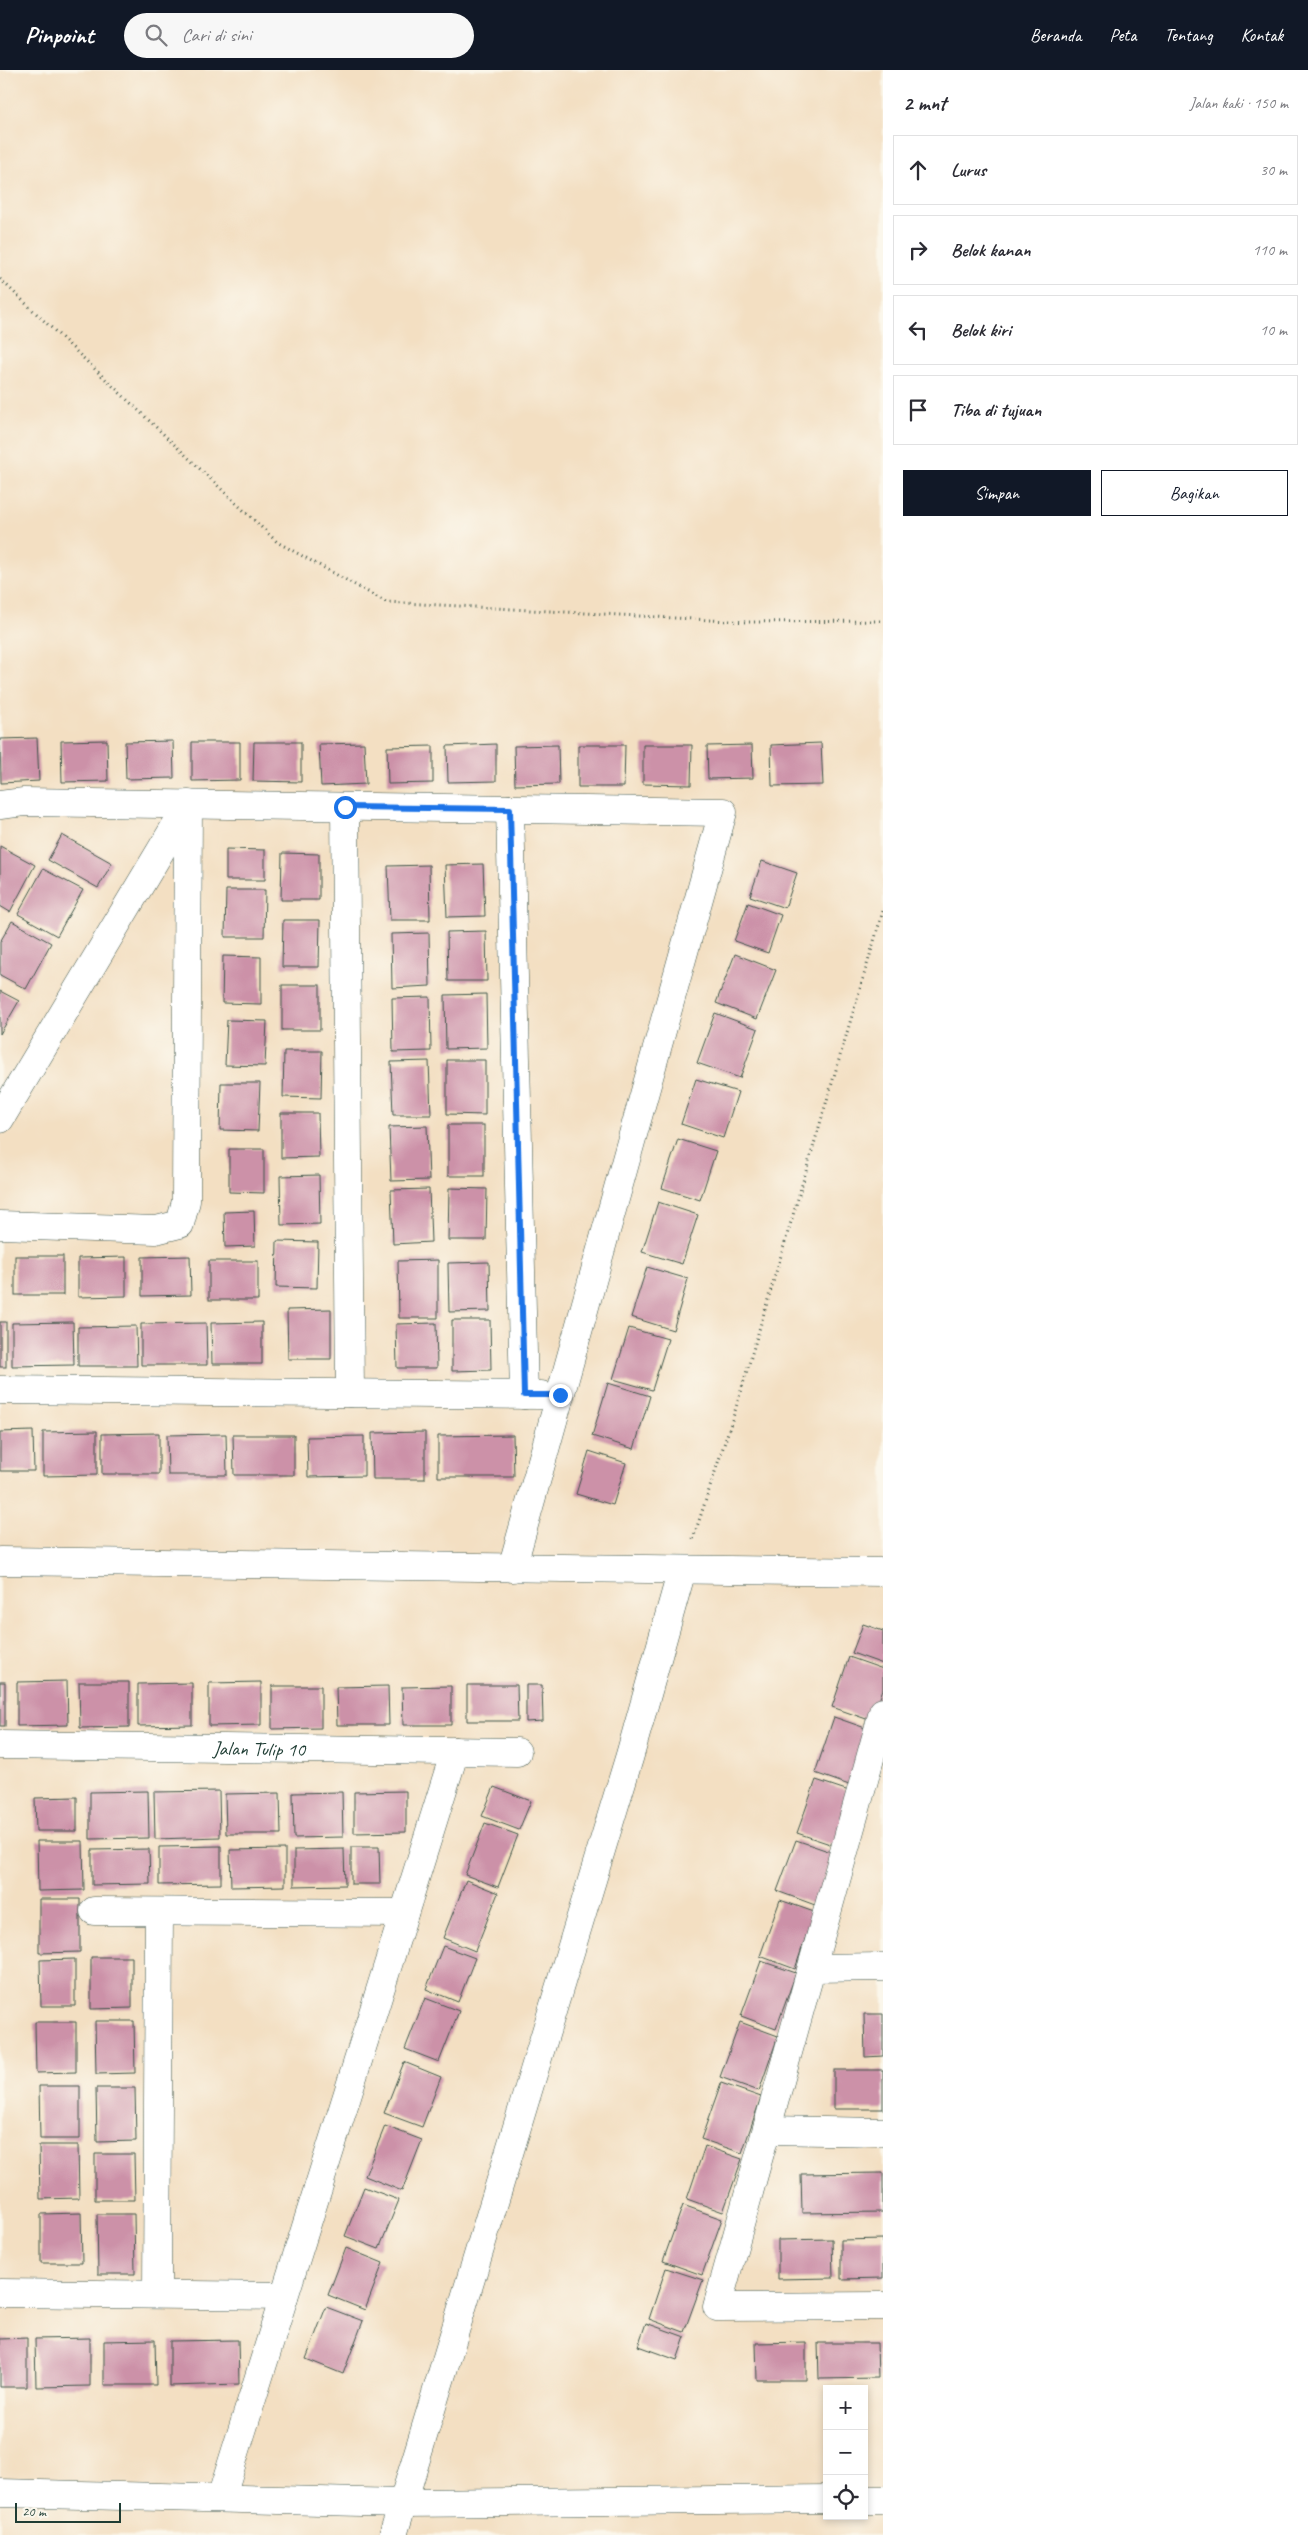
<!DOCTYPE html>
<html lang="id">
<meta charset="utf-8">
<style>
:root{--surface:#fff;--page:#f7f7f7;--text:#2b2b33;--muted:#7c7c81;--line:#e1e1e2;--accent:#111827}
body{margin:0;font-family:Caveat,sans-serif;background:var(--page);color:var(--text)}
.controls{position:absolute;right:15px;bottom:15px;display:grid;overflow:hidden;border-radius:0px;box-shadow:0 2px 8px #0003}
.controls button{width:45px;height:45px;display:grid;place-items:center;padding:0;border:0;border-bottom:1px solid var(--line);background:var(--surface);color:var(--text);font:25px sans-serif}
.scale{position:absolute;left:15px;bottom:12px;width:106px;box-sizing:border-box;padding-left:5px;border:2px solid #1f3d34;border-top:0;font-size:14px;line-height:18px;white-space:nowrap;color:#1f3d34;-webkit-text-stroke:4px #fbf7ec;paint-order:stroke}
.stop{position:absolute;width:15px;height:15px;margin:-11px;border:4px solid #1a73e8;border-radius:50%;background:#fff}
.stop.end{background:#1a73e8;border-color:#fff;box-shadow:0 1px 5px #0008}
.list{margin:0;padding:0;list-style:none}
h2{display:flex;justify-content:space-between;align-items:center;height:65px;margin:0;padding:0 20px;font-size:21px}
h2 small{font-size:16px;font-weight:400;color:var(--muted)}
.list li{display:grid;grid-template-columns:32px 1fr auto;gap:15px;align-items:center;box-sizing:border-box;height:70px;margin:0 10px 10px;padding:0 10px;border:1px solid var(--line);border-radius:0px}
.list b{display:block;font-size:19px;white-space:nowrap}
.list em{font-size:16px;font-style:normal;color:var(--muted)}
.actions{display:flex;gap:10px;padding:15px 20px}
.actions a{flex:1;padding:11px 0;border:1px solid var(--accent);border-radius:0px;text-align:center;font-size:18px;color:var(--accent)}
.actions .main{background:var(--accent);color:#fff}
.icon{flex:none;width:28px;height:28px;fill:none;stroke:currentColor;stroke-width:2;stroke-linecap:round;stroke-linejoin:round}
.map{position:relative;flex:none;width:883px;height:2465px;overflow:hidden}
header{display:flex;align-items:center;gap:30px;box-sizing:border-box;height:70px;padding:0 25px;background:var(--accent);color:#fff}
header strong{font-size:24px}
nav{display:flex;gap:28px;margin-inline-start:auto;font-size:18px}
.search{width:350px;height:45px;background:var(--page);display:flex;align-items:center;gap:12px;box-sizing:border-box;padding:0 18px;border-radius:28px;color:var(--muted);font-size:19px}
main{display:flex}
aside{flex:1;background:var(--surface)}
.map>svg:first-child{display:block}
</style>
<header>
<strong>Pinpoint</strong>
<div class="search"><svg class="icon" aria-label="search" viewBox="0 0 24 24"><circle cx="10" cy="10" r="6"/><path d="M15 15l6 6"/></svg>Cari di sini</div>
<nav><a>Beranda</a><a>Peta</a><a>Tentang</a><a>Kontak</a></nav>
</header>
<main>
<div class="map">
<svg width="883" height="2465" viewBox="0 0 883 2465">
<rect width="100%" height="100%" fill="#fbf7ec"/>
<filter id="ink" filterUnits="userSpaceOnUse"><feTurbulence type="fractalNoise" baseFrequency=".02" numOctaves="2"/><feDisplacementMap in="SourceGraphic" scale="10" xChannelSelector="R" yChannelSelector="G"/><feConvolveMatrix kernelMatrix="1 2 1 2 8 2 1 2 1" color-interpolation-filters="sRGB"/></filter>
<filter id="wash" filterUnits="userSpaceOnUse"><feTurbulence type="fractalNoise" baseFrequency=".0096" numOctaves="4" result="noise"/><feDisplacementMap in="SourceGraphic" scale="20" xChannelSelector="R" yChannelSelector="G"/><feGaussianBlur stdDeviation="1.12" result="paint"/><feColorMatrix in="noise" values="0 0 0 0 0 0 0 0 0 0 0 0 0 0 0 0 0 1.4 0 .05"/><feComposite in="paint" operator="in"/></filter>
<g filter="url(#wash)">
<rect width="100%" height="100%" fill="#f3dfc2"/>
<g id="blocks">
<!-- building -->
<g fill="#cc91a8">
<polygon points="37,668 39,711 1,713 0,669"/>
<polygon points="107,670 108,711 62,712 61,671"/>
<polygon points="173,671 174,708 126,709 125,672"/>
<polygon points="192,672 240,672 240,710 192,711"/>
<polygon points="254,672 301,672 301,712 253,711"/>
<polygon points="364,673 366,714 321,716 319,674"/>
<polygon points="821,673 823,715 772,716 771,675"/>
<polygon points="496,674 496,711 448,712 447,676"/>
<polygon points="558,675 559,714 515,715 514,676"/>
<polygon points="578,675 625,675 624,717 578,717"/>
<polygon points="643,675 692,675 691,715 643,714"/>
<polygon points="752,675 753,708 708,709 707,676"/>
<polygon points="433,676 433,713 388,714 387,677"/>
<polygon points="62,765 112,793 98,818 48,790"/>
<polygon points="0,776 35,795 10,842 0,836"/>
<polygon points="226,779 265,780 265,810 226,810"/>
<polygon points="282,783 319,784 319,830 281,830"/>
<polygon points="762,791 797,803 785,838 750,826"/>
<polygon points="483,794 485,846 447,847 445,795"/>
<polygon points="429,795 430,850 390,850 388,796"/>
<polygon points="43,799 83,820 57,866 18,844"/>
<polygon points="226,820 265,820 264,867 225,867"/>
<polygon points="748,833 781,845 768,883 734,871"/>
<polygon points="283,850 320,850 319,897 282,897"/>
<polygon points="12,851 51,873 26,919 0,905 0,872"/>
<polygon points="486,861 487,911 448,911 447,862"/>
<polygon points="429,863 430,916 392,918 391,864"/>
<polygon points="735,884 776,900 757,949 716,933"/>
<polygon points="223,886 261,887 261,934 222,933"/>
<rect x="282" y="915" width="38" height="45"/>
<polygon points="0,921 19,931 0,964"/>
<polygon points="486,924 487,978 446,979 445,925"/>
<polygon points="430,927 431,981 393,982 392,928"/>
<polygon points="715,943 758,959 740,1008 697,993"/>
<polygon points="227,950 267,951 265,996 225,995"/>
<polygon points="284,981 322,981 321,1028 283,1027"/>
<polygon points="447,990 485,990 485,1045 447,1044"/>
<polygon points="429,991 431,1045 393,1045 391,992"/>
<polygon points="696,1009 738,1022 723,1068 681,1054"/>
<polygon points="221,1013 260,1013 258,1061 220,1060"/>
<polygon points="281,1043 318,1043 319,1087 281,1088"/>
<rect x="448" y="1055" width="36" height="51"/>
<polygon points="427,1056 429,1110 391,1111 389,1057"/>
<polygon points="678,1069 716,1081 700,1130 662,1118"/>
<polygon points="229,1079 264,1079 264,1123 229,1122"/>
<polygon points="319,1105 320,1154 281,1155 280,1106"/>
<polygon points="449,1118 487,1119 486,1170 448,1170"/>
<polygon points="429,1119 431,1172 393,1174 391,1120"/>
<polygon points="658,1132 698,1145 682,1194 642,1182"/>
<polygon points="254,1141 255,1176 225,1177 224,1142"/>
<polygon points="277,1171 318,1172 317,1218 276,1217"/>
<rect x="15" y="1186" width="48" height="39"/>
<polygon points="190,1186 191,1225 142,1226 142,1187"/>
<polygon points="126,1187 126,1226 78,1227 78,1188"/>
<polygon points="438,1190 438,1248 399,1248 398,1191"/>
<rect x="209" y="1191" width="49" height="39"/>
<polygon points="489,1192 490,1241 449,1242 448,1193"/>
<polygon points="647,1197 688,1209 673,1260 631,1247"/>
<polygon points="331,1239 331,1289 288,1289 287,1240"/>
<polygon points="452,1250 490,1250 491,1300 452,1301"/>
<rect x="0" y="1252" width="6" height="45"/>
<polygon points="73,1252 74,1295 12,1296 12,1253"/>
<polygon points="262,1252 262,1294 212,1294 211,1253"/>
<polygon points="206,1253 207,1295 141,1295 141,1254"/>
<polygon points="436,1253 437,1298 397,1298 396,1254"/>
<polygon points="136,1256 137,1296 78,1296 78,1257"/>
<polygon points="629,1258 668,1269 652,1320 613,1309"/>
<polygon points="608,1313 650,1326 634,1379 592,1366"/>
<polygon points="33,1361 34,1401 0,1401 0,1362"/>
<polygon points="97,1361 97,1405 43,1406 43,1362"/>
<polygon points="425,1362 425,1409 373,1409 372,1363"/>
<polygon points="159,1363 159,1404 102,1404 102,1364"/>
<polygon points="226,1364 227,1405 168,1405 167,1365"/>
<polygon points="233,1365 294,1365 294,1405 234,1405"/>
<polygon points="513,1365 514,1407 438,1407 438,1366"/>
<polygon points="364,1366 364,1406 308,1407 307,1367"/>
<polygon points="589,1381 626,1393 613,1435 576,1424"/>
<polygon points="863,1554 883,1561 883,1594 852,1583"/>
<polygon points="849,1587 883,1599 883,1619 872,1651 832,1637"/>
<polygon points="67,1611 68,1655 17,1656 17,1612"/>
<rect x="0" y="1612" width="5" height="44"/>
<polygon points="79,1612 129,1612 129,1657 80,1658"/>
<polygon points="261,1612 261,1655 209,1656 209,1613"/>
<polygon points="192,1613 192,1655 138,1656 138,1614"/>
<polygon points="467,1615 517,1615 518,1651 467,1651"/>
<polygon points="526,1615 542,1615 543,1651 526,1652"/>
<polygon points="272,1616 321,1616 321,1658 272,1659"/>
<polygon points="388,1616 389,1655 337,1655 336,1617"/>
<polygon points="451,1616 451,1655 403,1655 402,1617"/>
<polygon points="834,1647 871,1660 852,1716 815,1703"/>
<polygon points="816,1710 855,1723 836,1776 797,1763"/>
<polygon points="494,1717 531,1731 519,1760 482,1746"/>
<polygon points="148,1721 149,1768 90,1769 90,1722"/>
<polygon points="219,1721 220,1767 155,1769 154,1722"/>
<polygon points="406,1721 406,1762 354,1763 354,1722"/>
<polygon points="342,1722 343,1767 294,1768 293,1723"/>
<polygon points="280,1723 281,1764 226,1764 225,1724"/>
<polygon points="77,1727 77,1761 36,1761 35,1728"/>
<polygon points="485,1753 518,1765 498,1817 465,1805"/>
<polygon points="796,1770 834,1783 815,1835 777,1821"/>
<polygon points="37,1771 83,1771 84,1820 38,1821"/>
<polygon points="221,1776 221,1814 159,1815 159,1777"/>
<polygon points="351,1777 379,1777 380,1814 351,1814"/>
<polygon points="149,1779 150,1814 92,1815 92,1780"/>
<polygon points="285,1779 285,1816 231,1817 230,1780"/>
<polygon points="344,1779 345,1815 294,1816 294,1780"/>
<polygon points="466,1810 498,1823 475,1881 443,1868"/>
<polygon points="39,1829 80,1829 80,1882 39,1883"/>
<polygon points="780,1830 814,1842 795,1899 760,1886"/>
<polygon points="443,1876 475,1888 458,1932 426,1919"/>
<polygon points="91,1887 132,1887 132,1938 91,1939"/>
<polygon points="75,1889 75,1936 41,1936 40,1890"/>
<polygon points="761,1891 796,1903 776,1959 741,1946"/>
<polygon points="425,1928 459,1941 439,1992 405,1979"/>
<polygon points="864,1944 883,1944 883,1986 865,1987"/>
<polygon points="95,1951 134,1951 135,2003 96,2004"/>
<polygon points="35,1952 76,1952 76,2002 36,2003"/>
<polygon points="740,1952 778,1966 759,2021 720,2007"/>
<polygon points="404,1992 441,2007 422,2057 384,2043"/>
<rect x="834" y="2000" width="49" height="39"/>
<polygon points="721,2013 761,2027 742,2083 701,2069"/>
<polygon points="39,2016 80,2016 80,2069 40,2069"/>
<polygon points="96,2018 135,2018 136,2071 97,2072"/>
<polygon points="385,2056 422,2070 402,2121 365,2106"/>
<polygon points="39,2075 78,2075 79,2128 40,2129"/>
<polygon points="705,2076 742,2089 723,2142 687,2129"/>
<polygon points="95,2084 134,2084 135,2130 95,2130"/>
<polygon points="883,2103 883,2142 802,2143 801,2104"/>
<polygon points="364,2117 399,2130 379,2179 345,2166"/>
<polygon points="683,2135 722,2149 702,2205 663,2191"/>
<polygon points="81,2143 82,2193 41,2193 41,2144"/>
<polygon points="97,2144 134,2144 135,2204 98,2204"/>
<polygon points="832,2169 833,2208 778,2209 778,2170"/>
<polygon points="883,2169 883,2208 841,2209 841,2170"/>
<polygon points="346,2178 383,2193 365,2240 328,2225"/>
<polygon points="666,2198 703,2210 684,2262 649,2249"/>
<polygon points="326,2237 363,2251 343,2304 306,2289"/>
<polygon points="646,2253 685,2267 677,2290 638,2276"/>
<polygon points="27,2268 27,2317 0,2317 0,2269"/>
<polygon points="90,2268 90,2316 36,2317 35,2269"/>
<polygon points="155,2270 156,2315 104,2315 104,2271"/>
<polygon points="238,2270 239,2314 170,2316 170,2271"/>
<polygon points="806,2272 806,2310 757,2310 756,2273"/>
<polygon points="818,2273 877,2273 878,2308 819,2309"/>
</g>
</g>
</g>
<g filter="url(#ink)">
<use href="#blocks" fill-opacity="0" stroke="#3f5549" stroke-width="1"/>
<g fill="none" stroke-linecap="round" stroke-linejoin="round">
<!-- street casing -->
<g stroke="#3f5549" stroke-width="29">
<g id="street">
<polyline points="0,735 24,732 723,742 512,1498"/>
<polyline points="345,737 350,1323"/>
<polyline points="510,739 524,1325"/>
<polyline points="0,1049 188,735"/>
<polyline points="0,1155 156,1160 180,1154 186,1131 188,734"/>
<polyline points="0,1320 541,1325"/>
<polyline points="0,1491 883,1502"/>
<polyline points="883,1642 717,2237 883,2236"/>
<path id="s1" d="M0,1675l517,7"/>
<polyline points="94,1841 404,1843"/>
<polyline points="812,1898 883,1897"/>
<polyline points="767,2060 883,2062"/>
<polyline points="0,2223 284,2226"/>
<polyline points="157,2224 159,1842"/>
<polyline points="0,2423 402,2433 827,2429"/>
<polyline points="221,2428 455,1681"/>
<polyline points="864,2430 883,2430"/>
<polyline points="393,2465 630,1685 682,1500"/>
</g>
</g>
<!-- path -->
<g stroke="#3f5549" stroke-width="3" stroke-dasharray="1 4" stroke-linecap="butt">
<polyline points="0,209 277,472 386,532 747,552 883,551"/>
<polyline points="693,1469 735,1341 883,841"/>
</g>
<!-- street -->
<use href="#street" stroke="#fff" stroke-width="28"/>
</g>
</g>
<g fill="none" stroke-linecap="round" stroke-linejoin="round" filter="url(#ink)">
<!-- route -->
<polyline stroke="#1a73e8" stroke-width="6" points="345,737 510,739 524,1325 560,1325"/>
</g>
<g text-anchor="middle" stroke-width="4" stroke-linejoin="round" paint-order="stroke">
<!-- street labels -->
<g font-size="20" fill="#1f3d34" stroke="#fbf7ec">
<text dy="7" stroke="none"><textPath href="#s1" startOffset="259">Jalan Tulip 10</textPath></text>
</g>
</g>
</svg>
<div class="controls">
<button>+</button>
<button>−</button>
<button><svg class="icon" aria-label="locate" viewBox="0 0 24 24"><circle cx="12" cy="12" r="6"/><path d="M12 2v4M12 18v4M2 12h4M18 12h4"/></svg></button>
</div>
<div class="scale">20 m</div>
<div class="stop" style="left:345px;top:737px"></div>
<div class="stop end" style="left:560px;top:1325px"></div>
</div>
<aside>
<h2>2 mnt<small>Jalan kaki · 150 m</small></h2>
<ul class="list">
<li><svg class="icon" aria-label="ahead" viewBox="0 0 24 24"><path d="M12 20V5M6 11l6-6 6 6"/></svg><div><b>Lurus</b></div><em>30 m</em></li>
<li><svg class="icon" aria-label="right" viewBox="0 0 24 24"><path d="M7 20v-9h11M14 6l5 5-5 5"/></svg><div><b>Belok kanan</b></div><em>110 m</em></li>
<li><svg class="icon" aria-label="left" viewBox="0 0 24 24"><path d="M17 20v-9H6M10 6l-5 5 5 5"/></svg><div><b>Belok kiri</b></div><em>10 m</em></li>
<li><svg class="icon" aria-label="arrive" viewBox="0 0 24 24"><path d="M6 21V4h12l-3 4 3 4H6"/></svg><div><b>Tiba di tujuan</b></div></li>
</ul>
<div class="actions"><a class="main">Simpan</a><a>Bagikan</a></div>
</aside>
</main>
